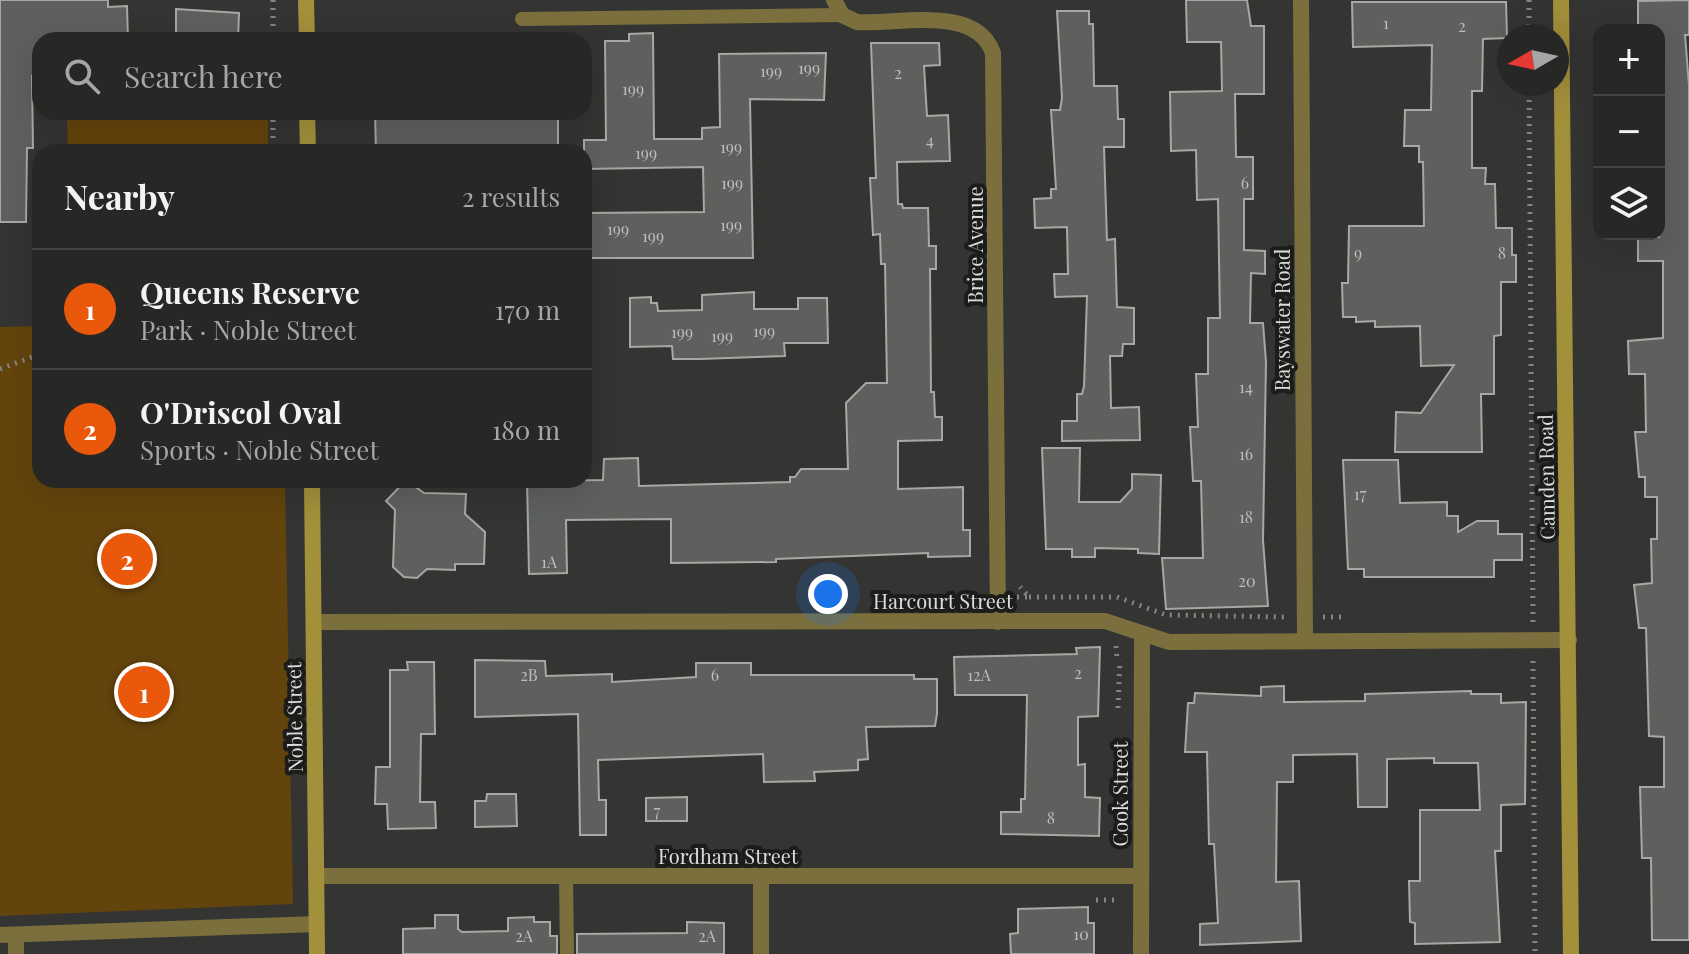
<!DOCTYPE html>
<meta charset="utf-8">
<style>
:root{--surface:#272826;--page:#333432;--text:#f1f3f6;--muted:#a4a6a7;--line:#434443;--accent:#ea580c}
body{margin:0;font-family:"Playfair Display",serif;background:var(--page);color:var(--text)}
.controls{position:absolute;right:24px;top:24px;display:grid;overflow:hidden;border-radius:16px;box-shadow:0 8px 32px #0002}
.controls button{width:72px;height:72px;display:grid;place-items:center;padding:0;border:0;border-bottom:2px solid var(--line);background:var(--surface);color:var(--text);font:40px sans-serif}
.compass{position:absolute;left:1497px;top:24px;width:72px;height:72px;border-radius:50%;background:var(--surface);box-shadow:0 8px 32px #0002;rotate:261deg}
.you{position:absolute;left:828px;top:594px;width:28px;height:28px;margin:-20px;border:6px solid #fff;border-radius:50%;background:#1a73e8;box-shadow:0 0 0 12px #1a73e833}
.badge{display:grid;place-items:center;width:52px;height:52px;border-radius:50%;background:var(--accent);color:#fff;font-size:26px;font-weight:700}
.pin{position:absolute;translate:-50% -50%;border:4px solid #fff;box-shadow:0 2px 8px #0006}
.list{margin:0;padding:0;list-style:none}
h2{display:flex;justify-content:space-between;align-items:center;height:104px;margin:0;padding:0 32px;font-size:34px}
h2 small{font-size:26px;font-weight:400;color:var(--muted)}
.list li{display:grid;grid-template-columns:52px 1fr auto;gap:24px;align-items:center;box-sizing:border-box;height:120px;padding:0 32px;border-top:2px solid var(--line)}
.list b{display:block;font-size:30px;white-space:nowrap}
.list p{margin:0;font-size:26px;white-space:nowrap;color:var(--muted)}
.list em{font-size:26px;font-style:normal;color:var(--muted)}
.icon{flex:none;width:44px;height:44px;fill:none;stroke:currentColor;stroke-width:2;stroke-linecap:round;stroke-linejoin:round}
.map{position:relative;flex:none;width:1689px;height:954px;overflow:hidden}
.search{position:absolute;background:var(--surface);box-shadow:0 8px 32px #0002;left:32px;top:32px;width:560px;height:88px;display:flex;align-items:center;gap:20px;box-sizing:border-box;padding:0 28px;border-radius:24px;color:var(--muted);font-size:30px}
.panel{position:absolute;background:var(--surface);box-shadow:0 8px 32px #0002;left:32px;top:144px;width:560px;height:344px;border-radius:24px}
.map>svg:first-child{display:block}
</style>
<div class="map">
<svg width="1689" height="954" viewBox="0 0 1689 954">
<rect width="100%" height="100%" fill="#343532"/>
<!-- green -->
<g fill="#63440c">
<polygon points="67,112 268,112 268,152 68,152"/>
<polygon points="40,326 40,480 285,480 293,904 0,916 0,327"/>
</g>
<!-- building -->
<g fill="#5e605d" stroke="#a5a8a4" stroke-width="2">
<polygon points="0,0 108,0 108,7 127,6 128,40 40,40 40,75 32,76 33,148 27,148 26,222 0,222"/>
<polygon points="1186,0 1247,0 1251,26 1264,26 1264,94 1235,94 1236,157 1253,157 1253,199 1244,199 1244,250 1265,251 1265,274 1251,273 1250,323 1263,323 1266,362 1263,540 1268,606 1166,609 1162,558 1203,558 1201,481 1193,481 1190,427 1198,427 1196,374 1208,374 1208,318 1220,318 1218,199 1197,200 1196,150 1171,151 1170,92 1222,91 1221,42 1187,42"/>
<polygon points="1689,0 1689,35 1685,35 1689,85 1689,940 1652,940 1651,858 1642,858 1640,787 1664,787 1664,737 1649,736 1646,628 1639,628 1634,585 1652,583 1651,539 1657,539 1657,497 1645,497 1645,477 1639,477 1635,432 1646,432 1645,374 1629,374 1628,341 1663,338 1663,261 1638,261 1638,237 1659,237 1659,30 1638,30 1638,1"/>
<polygon points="1352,2 1506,2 1507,38 1483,39 1482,91 1472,91 1472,168 1486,168 1485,184 1495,184 1496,228 1512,228 1512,255 1516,255 1516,282 1501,282 1501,335 1494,336 1494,394 1481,394 1482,452 1395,452 1396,412 1421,413 1454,365 1421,366 1420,326 1375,327 1375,321 1356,322 1356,317 1343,317 1342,283 1348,283 1349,226 1424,226 1423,162 1419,162 1419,146 1404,146 1405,110 1431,110 1432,45 1353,47"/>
<polygon points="176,9 239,13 238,40 176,40"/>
<polygon points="1057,11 1089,11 1089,24 1093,24 1094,86 1117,86 1118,119 1124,119 1124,147 1104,147 1107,240 1115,239 1117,307 1134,308 1134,344 1123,344 1122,356 1110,356 1111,408 1139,407 1140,440 1062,441 1062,421 1077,421 1077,394 1082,394 1084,386 1087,296 1055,297 1054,274 1068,274 1067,227 1035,228 1034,199 1051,198 1051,189 1056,189 1051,110 1060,110 1062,98"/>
<polygon points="653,33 654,139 702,139 702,128 720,127 719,54 826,53 824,100 750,99 753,258 584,258 584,213 704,212 703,167 584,169 584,140 606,140 605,41 629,41 629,34"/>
<polygon points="871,43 939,43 940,65 924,66 927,116 948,115 950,161 897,162 898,204 902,204 903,208 928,208 929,246 936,246 936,269 930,269 931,392 934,392 935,417 942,417 942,440 898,441 898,489 963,487 963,530 970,530 970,556 928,557 928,553 776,559 776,562 671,563 671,519 566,520 567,573 529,574 527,481 603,480 604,459 638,458 639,486 790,482 790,477 795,477 801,469 848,469 846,403 866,383 887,383 885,264 881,264 880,234 873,235 870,178 876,178"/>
<polygon points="375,112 558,112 558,152 376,152"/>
<polygon points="754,292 754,309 798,309 798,298 827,298 828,343 784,343 785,356 700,359 673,359 672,346 630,347 630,298 651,297 651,303 657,303 658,311 702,310 702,295"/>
<polygon points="1042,448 1080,448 1079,502 1120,502 1132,489 1132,474 1161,475 1159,554 1138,553 1138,549 1095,548 1095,557 1072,557 1072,549 1046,549"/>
<polygon points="1343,460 1398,460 1400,503 1447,502 1447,516 1458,516 1458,532 1477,521 1498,521 1498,534 1522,534 1522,560 1494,560 1494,577 1364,577 1364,569 1348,569"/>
<polygon points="406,480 424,493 466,494 465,514 485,532 484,564 455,564 455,570 427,569 417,578 404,577 393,567 395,510 386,501"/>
<polygon points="1100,647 1098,716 1078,717 1078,765 1085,764 1085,797 1100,798 1099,836 1001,834 1001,812 1021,812 1021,799 1025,799 1027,695 955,695 954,657 1077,654 1076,648"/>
<polygon points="475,660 545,661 546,676 612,674 612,682 696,677 696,663 751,663 751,675 914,675 914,679 937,679 937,714 935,726 866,727 868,759 858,760 858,770 814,772 815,781 764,782 763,754 598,760 599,800 606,800 606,835 580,835 578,714 475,717"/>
<polygon points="407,662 434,662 435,734 421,734 420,802 435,802 436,828 388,829 387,804 375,804 376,767 390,767 390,670 408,670"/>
<polygon points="1284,686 1284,702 1289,702 1365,701 1365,694 1471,691 1471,694 1501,694 1501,703 1526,702 1525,804 1501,805 1501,851 1495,851 1500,942 1415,944 1415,923 1410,922 1409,881 1420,881 1420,810 1480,810 1478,763 1434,763 1434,758 1387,759 1387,807 1358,807 1357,754 1293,755 1293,782 1277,782 1276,882 1299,881 1301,941 1200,945 1200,924 1218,923 1214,844 1209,844 1207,752 1185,752 1188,703 1194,703 1195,693 1261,696 1261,687"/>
<polygon points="487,794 516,794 517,826 475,827 475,801 486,801"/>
<polygon points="687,797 687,821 646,821 646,798"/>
<polygon points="1088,907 1088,923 1094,923 1094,954 1011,954 1010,934 1018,933 1018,909"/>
<polygon points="435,915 458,915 458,929 462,932 508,931 508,918 534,917 534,922 550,922 550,936 557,936 557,954 403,954 403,929 435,928"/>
<polygon points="687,922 724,923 724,954 577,954 577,934 687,933"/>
</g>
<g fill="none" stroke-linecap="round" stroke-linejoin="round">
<!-- path -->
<g stroke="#858684" stroke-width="5" stroke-dasharray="2 6" stroke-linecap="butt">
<polyline points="273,0 273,40"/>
<polyline points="1529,0 1529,36"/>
<polyline points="1529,84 1533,623"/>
<polyline points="273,112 273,152"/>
<polyline points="0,369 40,354"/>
<polyline points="1017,597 1029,597 1020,587"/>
<polyline points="1029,597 1117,597 1166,615 1285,617"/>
<polyline points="1323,617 1345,617"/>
<polyline points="1116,646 1117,660"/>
<polyline points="1533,661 1535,954"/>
<polyline points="1118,708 1120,660"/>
<polyline points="1096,900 1119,900"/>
</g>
<!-- lane -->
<g stroke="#7b703d" stroke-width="14">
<polyline points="522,19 842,15"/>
<polyline points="566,876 567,954"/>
</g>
<!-- street -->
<g stroke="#7b703d" stroke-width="16">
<path d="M834,0l8,15 15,7c40,3 119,-18 136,31l5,569"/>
<polyline points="1301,0 1305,640"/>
<polyline points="314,622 1105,621 1169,642 1569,640"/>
<polyline points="316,876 1140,876"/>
<polyline points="761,877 761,954"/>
<polyline points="0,935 316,924"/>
<polyline points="16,935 16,954"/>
<polyline points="1141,954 1142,634"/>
</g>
<!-- secondary -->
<g stroke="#a3903b" stroke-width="16">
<polyline points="306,0 307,40"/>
<polyline points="1561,0 1571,954"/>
<polyline points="307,112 308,152"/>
<polyline points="312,480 317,954"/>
</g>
</g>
<g text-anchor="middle" stroke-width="8" stroke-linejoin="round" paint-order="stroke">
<!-- number labels -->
<g font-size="16" fill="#bcbebc">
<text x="1386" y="29">1</text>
<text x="1462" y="32">2</text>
<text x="809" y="74">199</text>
<text x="771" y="77">199</text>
<text x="898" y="79">2</text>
<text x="633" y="95">199</text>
<text x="930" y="146">4</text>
<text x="731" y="153">199</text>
<text x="646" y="159">199</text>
<text x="732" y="189">199</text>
<text x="1245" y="189">6</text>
<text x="731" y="231">199</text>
<text x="618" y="235">199</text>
<text x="653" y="242">199</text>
<text x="1358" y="259">9</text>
<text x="1502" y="259">8</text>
<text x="764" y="337">199</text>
<text x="682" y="338">199</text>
<text x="722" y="342">199</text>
<text x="1246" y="393">14</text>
<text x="1246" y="460">16</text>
<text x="1360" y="500">17</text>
<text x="1246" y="523">18</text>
<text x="549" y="568">1A</text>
<text x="1247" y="587">20</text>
<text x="1078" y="679">2</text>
<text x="529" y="681">2B</text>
<text x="715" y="681">6</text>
<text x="979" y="681">12A</text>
<text x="657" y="817">7</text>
<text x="1051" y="824">8</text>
<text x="1081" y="940">10</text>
<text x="524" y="942">2A</text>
<text x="707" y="942">2A</text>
</g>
<!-- street labels -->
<g font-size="20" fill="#dcdddb" stroke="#1c1c1b">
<text transform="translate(976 245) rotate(-90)" y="7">Brice Avenue</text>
<text transform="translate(1283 320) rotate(-90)" y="7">Bayswater Road</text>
<text transform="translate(1547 477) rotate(-91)" y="7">Camden Road</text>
<text x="943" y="609">Harcourt Street</text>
<text transform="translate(295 717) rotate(-91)" y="7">Noble Street</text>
<text transform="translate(1121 794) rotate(-90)" y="7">Cook Street</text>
<text x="728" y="864">Fordham Street</text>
</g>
</g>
</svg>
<div class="controls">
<button>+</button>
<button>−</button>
<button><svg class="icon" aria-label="layers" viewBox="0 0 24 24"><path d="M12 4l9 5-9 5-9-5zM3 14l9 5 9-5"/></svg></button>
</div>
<svg class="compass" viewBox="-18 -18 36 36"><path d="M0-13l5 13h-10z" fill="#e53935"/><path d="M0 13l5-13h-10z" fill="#a4a6a7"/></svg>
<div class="you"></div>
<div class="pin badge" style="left:144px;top:692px">1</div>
<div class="pin badge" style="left:127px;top:559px">2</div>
<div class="search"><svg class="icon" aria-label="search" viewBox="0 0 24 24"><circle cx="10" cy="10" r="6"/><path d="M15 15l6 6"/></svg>Search here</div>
<section class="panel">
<h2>Nearby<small>2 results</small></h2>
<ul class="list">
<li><span class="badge">1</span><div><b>Queens Reserve</b><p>Park · Noble Street</p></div><em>170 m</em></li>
<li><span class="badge">2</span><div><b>O'Driscol Oval</b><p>Sports · Noble Street</p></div><em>180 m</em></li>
</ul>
</section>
</div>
